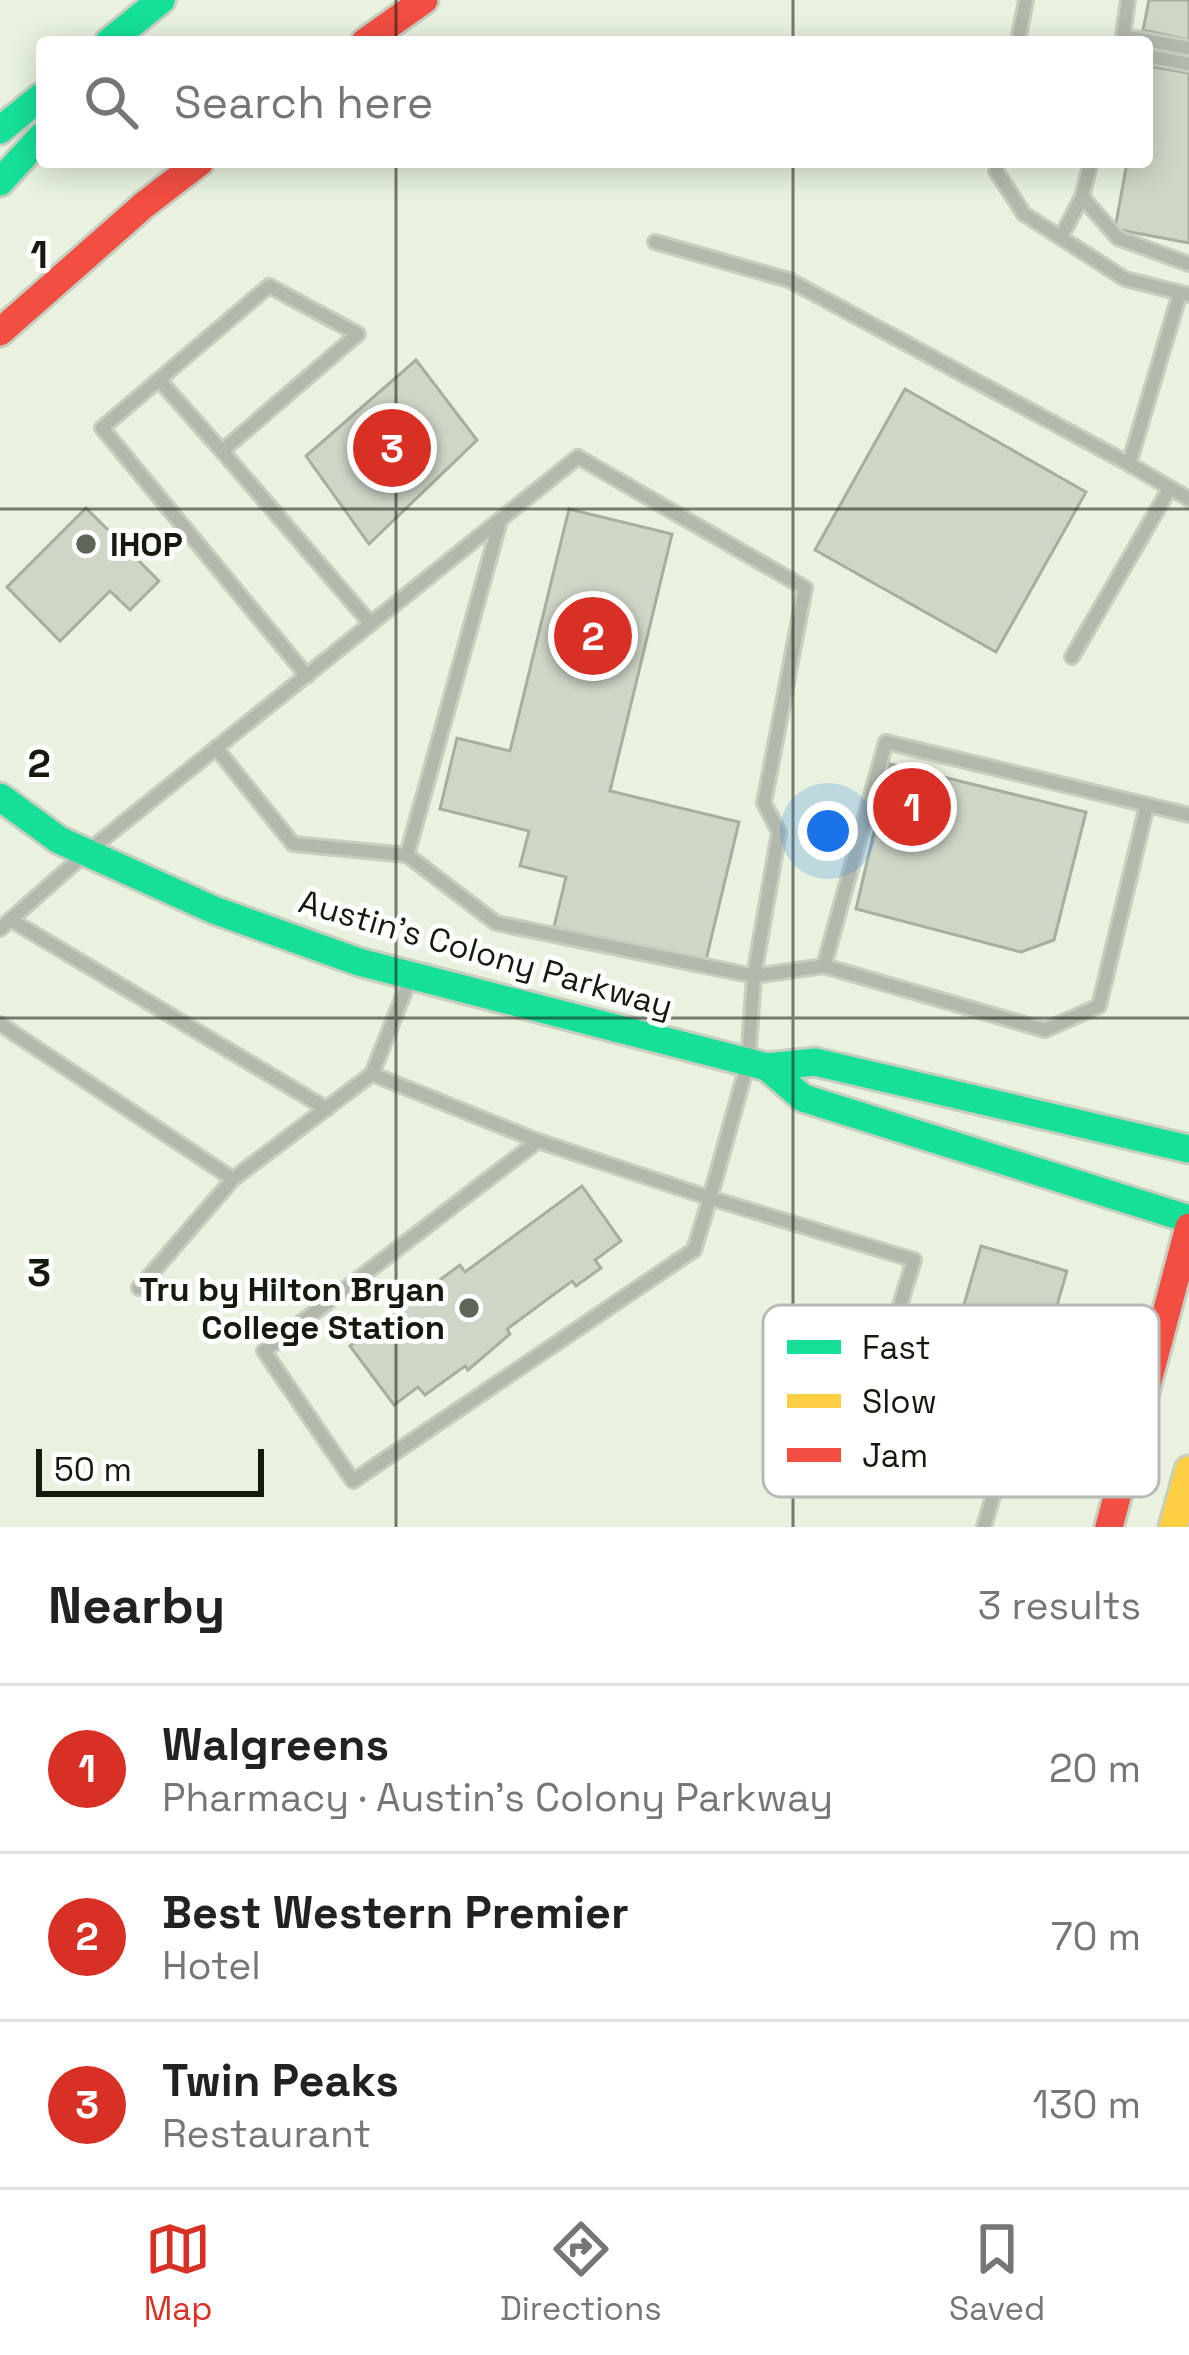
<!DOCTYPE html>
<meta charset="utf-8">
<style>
:root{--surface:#fff;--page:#f6f6f6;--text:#222;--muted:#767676;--line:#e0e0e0;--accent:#d93025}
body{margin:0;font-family:"Space Grotesk",sans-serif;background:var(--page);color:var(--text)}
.scale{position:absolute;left:36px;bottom:30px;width:228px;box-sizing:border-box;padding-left:12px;border:6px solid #141a0e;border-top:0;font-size:33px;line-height:42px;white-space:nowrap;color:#141a0e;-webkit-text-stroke:9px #fff;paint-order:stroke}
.you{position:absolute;left:828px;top:831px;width:42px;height:42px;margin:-30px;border:9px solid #fff;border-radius:50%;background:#1a73e8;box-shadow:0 0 0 18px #1a73e833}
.badge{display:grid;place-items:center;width:78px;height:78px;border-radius:50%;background:var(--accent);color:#fff;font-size:39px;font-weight:700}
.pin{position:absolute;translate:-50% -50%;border:6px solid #fff;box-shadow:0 3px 12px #0006}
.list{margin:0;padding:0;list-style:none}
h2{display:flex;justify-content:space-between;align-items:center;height:156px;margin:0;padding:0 48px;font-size:51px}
h2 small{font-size:39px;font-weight:400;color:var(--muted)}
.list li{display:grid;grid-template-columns:78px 1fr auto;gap:36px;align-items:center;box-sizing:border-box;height:168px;padding:0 48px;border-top:3px solid var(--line)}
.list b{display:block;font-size:45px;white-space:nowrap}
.list p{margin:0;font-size:39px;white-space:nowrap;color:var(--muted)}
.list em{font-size:39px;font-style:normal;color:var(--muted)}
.icon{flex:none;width:66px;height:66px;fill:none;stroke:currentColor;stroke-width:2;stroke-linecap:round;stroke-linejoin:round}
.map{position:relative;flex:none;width:1189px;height:1527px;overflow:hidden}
.search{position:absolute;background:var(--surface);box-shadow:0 6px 30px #0003;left:36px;right:36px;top:36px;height:132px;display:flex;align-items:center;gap:30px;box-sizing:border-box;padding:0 42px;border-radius:12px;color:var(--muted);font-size:45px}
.sheet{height:660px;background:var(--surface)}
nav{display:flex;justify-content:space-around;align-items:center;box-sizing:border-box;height:168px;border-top:3px solid var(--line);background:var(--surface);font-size:33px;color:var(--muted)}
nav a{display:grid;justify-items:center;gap:6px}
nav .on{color:var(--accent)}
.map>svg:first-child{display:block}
</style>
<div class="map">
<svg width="1189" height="1527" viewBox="0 0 1189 1527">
<rect width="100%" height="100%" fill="#e8f2df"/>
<!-- building -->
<g fill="#ced6c7" stroke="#a6ae9f" stroke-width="3">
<polygon points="1149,0 1189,0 1189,40 1143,30"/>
<polygon points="1147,66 1189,73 1189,243 1115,229 1127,162 1147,162"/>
<polygon points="416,360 477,440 369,544 306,456"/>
<polygon points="905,389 1086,492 996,652 815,550"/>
<polygon points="86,508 159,581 130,610 110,591 60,641 7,587"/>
<polygon points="569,509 672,534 610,791 739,822 705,964 554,927 566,877 520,866 529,831 440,809 457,738 510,751"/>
<polygon points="890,764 1086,812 1054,940 1021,952 856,909"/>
<polygon points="582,1186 621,1241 595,1260 601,1268 576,1286 572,1281 507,1329 510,1334 468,1370 465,1366 425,1395 418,1387 394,1405 350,1346 460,1265 465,1272"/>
<polygon points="981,1246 1067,1271 1022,1426 936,1401"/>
</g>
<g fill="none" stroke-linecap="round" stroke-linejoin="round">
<!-- lane casing -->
<g stroke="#c6cebf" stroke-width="18">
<g id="lane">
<polyline points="1128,0 1123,36 1189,48"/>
<polyline points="1018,42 1026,0"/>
<polyline points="1147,56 1189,64"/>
<polyline points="998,162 996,171 1024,214 1125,279 1189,295"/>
<polyline points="1082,197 1118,238 1189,264"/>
<polyline points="1061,237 1082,197 1091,162"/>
<polyline points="655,242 789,280 1129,464"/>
<polyline points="1180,293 1129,464 1189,499"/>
<polyline points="159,380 222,451"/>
<polyline points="1072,657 1170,488"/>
<polyline points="307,676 102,428 269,286 358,334 222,451 371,624"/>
<polyline points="216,748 293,844 407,855 496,923 754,976 824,966 886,742 1189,815"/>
<polyline points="407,855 500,521"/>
<polyline points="11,920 327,1109"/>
<polyline points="0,929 87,852 578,457 805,588 764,803 779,832 754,976 748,1062 710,1198 914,1260 856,1447 995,1489 984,1527"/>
<polyline points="824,966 1045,1030 1099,1006 1147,805"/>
<polyline points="0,1024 233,1179 372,1074 411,976"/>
<polyline points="372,1074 538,1141 710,1198 694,1250 353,1481 264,1351 538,1141"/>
<polyline points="139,1288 233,1179"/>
<polyline points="771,1421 856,1447"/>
</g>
</g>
<!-- fast casing -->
<g stroke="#c6cebf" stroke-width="33">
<g id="fast">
<polyline points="109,42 161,0"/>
<polyline points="0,130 42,96"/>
<polyline points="0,182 42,136"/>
<polyline points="0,797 59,840 214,910 359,962 767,1067 815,1062 1189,1149"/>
<polyline points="767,1067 803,1098 1189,1219"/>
</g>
</g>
<!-- slow casing -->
<g stroke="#c6cebf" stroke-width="33">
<polyline id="slow" points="1173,1527 1189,1470"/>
</g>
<!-- jam casing -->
<g stroke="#c6cebf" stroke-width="33">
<g id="jam">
<polyline points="365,42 424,0"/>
<polyline points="0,332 144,205 200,162"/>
<polyline points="1109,1527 1189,1227"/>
</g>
</g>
<!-- lane -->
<use href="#lane" stroke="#b2b9ac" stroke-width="12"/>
<!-- fast -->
<use href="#fast" stroke="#16e098" stroke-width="27"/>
<!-- slow -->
<use href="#slow" stroke="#ffcf43" stroke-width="27"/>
<!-- jam -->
<use href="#jam" stroke="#f24e42" stroke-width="27"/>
</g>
<!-- grid -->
<path fill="none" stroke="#141a0e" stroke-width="3" stroke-opacity="0.55" d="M396,0v42M793,0v42M396,162v1365M793,162v1365M0,509h1189M0,1018h1189"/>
<!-- markers -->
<g fill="#5e6657" stroke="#fff" stroke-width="4.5">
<circle cx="86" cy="544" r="12"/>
<circle cx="469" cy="1308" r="12"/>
</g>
<g text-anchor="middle" stroke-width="10" stroke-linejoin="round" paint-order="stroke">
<!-- poi labels -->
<g font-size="33" font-weight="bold" fill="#141a0e" stroke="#fff" text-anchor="start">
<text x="110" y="556">IHOP</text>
<text x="445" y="1301" text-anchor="end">Tru by Hilton Bryan<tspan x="445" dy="38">College Station</tspan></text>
</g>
<!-- street labels -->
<g font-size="33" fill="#141a0e" stroke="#fff">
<text transform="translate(486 953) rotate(16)" y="12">Austin's Colony Parkway</text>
</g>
</g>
<!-- legend -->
<rect x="763" y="1305" width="396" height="192" rx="18" fill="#fff" stroke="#b8bab7" stroke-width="3"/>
<rect x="787" y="1340" width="54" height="14" fill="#16e098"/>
<rect x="787" y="1394" width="54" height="14" fill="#ffcf43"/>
<rect x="787" y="1448" width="54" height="14" fill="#f24e42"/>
<g font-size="33" fill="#141a0e">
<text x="862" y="1359">Fast</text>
<text x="862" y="1413">Slow</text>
<text x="862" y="1467">Jam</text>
</g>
<g font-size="39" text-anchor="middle" font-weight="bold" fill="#141a0e" stroke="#fff" stroke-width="10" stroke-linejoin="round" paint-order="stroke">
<text x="39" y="268">1</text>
<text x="39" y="777">2</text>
<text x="39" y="1286">3</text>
</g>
</svg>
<div class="scale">50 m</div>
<div class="you"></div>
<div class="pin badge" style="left:912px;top:807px">1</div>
<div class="pin badge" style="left:593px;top:636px">2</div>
<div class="pin badge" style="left:392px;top:448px">3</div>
<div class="search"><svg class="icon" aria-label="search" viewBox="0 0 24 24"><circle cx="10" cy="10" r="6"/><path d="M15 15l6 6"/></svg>Search here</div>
</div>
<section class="sheet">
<h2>Nearby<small>3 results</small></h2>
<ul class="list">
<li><span class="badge">1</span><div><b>Walgreens</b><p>Pharmacy · Austin's Colony Parkway</p></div><em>20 m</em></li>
<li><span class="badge">2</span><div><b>Best Western Premier</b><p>Hotel</p></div><em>70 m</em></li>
<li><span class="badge">3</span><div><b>Twin Peaks</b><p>Restaurant</p></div><em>130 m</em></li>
</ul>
</section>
<nav>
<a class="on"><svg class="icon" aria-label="map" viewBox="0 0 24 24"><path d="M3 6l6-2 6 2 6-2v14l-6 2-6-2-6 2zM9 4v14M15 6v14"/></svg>Map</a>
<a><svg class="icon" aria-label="directions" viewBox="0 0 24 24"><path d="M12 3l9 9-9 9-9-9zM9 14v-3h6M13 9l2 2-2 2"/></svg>Directions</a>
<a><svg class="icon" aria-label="saved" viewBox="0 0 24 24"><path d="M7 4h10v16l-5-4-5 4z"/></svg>Saved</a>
</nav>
